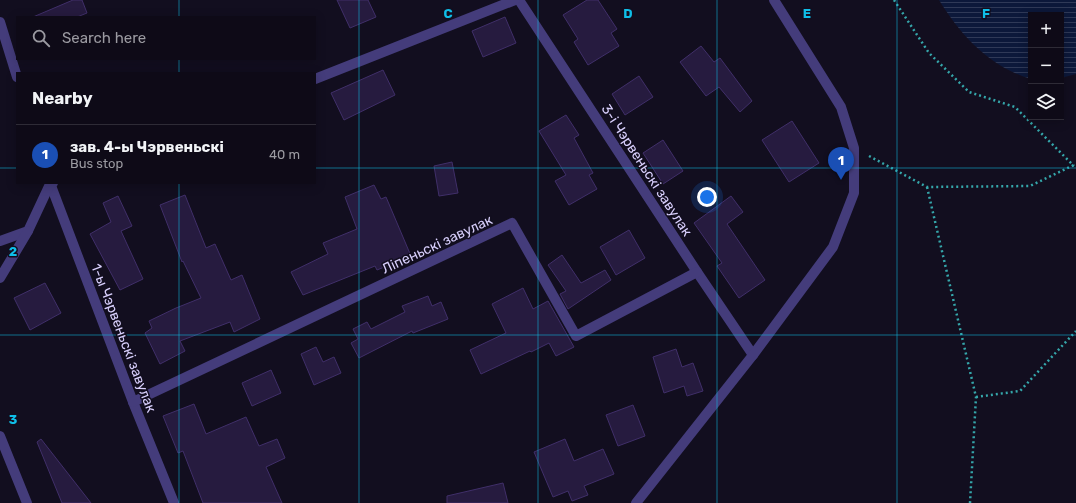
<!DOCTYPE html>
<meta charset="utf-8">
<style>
:root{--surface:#0e0a17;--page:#1c1824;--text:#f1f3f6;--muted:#9b9aa1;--line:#2e2b36;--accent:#0fbee8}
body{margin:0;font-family:Rubik,sans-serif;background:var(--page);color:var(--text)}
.controls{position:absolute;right:12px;top:12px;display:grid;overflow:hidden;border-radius:0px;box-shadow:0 2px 10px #0003}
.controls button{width:36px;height:36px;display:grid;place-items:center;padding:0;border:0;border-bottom:1px solid var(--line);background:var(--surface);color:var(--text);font:20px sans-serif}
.you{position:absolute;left:707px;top:197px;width:14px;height:14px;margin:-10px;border:3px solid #fff;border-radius:50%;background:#1a73e8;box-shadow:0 0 0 6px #1a73e833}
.badge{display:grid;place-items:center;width:26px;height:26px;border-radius:50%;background:var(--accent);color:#fff;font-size:13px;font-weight:700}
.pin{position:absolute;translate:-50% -33px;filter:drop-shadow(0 1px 2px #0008)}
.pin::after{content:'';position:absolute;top:21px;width:14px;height:12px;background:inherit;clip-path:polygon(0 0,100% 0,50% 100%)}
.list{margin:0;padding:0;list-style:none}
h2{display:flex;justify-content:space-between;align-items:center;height:52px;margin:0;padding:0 16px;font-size:17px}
h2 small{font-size:13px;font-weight:400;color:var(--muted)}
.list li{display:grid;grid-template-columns:26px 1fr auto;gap:12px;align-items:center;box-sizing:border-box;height:60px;padding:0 16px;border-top:1px solid var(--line)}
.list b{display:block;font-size:15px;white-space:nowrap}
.list p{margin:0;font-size:13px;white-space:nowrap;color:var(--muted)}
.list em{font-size:13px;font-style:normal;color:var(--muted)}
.icon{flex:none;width:22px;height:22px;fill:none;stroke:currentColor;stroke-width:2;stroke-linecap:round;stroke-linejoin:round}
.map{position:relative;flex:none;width:1076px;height:503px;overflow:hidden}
.search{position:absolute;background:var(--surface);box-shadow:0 2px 10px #0003;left:16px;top:16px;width:300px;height:44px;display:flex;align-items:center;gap:10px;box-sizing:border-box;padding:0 14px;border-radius:0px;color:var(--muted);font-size:15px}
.panel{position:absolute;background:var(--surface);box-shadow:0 2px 10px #0003;left:16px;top:72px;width:300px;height:112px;border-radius:0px}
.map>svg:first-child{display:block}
</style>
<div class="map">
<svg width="1076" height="503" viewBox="0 0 1076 503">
<defs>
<pattern id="water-rules" width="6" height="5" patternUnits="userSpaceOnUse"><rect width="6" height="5" fill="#0c183a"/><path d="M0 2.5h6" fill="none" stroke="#2f3957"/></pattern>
</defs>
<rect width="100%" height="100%" fill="#120e1f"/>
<!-- water -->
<path fill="url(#water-rules)" d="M939,0h137v74l-15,4v-63h-30v64c-41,-12 -70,-43 -92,-79z"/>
<!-- building -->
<g fill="#261b3f" stroke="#402f69">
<polygon points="73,0 82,0 87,13 77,17 33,17"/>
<polygon points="337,0 368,0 376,17 350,28"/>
<polygon points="587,0 598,0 617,29 611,33 619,46 588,65 574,42 578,39 563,15"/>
<polygon points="505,17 516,43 483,57 472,31"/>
<polygon points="701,46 714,62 720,58 752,101 740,112 719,87 706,96 680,62"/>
<polygon points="383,70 395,95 344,120 331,93"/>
<polygon points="639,76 653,97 625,115 612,94"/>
<polygon points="566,115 579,135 574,138 593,173 589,175 597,189 569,205 555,181 566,175 539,131"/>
<polygon points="792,121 819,163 789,182 762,140"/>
<polygon points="663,140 683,171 663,184 643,153"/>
<polygon points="452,162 458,193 439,196 434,166"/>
<polygon points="374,185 381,199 386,197 411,256 377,270 375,266 303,295 291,272 328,254 323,243 357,229 345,197"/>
<polygon points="185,195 206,248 215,244 231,280 242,275 260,319 234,332 230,322 180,341 185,351 160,364 145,333 152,328 149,321 176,308 201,298 183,261 182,262 160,205"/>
<polygon points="118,196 132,226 121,231 143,279 120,290 90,234 111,222 103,203"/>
<polygon points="731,196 743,212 727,224 765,280 739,298 717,266 722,263 694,223"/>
<polygon points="629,230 645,258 616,275 600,247"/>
<polygon points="562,255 581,283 605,270 611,280 568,309 560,294 566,291 548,265"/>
<polygon points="45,283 61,313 30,330 14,298"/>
<polygon points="523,288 533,309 548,301 574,347 556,356 549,343 531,352 530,351 481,374 470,350 506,333 492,304"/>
<polygon points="428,296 432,306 441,302 448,319 413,333 412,331 359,358 351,343 358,339 353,329 367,322 371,329 405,312 402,306"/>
<polygon points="316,347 323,362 334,357 341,373 314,385 301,354"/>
<polygon points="676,349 682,367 693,363 703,391 687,396 684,386 664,393 653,357"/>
<polygon points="271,370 281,393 252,406 242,383"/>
<polygon points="194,404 206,434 246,417 259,446 277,439 285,458 266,467 282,503 203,503 183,451 178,453 163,416"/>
<polygon points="633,405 645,436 618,446 606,415"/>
<polygon points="41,439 91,503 62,503 37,442"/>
<polygon points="565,439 574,461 603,449 614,474 584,486 588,495 572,501 568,491 553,497 534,452"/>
<polygon points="503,483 508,503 447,503 447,496"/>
</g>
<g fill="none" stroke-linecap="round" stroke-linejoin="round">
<!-- path -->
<g stroke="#35a6aa" stroke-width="2.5" stroke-dasharray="2 3" stroke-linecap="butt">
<polyline points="894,0 929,53 969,92 1015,107 1074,166"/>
<polyline points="869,156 927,187 1030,186 1076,164"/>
<polyline points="927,187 976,397 970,503"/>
<polyline points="976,397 1020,391 1076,331"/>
</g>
<!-- minor -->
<g stroke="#443c7b" stroke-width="10">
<polyline points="519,0 697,272 753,355"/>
<polyline points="0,22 17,77"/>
<polyline points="315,79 515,0"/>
<polyline points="50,183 133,402 174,503"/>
<polyline points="0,241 28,231 50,184 53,183"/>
<polyline points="0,278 28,231"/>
<polyline points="133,402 512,223 576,336 697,272"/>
<polyline points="0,436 27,503"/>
</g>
<!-- tertiary -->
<polyline stroke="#443c7b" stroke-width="10" points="636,503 753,355 833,247 854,193 854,148 841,107 774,0"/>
</g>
<!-- grid -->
<path fill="none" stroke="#0fbee8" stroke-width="1" stroke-opacity="0.55" d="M179,0v17M359,0v503M538,0v503M717,0v503M897,0v503M179,59v14M0,168h17M315,168h761M179,183v320M0,335h1076"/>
<g text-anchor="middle" stroke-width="3" stroke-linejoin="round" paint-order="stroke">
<!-- street labels -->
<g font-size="14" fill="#d8cffc" stroke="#120e1f">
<text transform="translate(647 170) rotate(57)" y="5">3-і Чэрвеньскі завулак</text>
<text transform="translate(437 244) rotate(-25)" y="5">Ліпеньскі завулак</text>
<text transform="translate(124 338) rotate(69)" y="5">1-ы Чэрвеньскі завулак</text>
</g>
</g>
<g font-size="13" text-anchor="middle" font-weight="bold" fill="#0fbee8" stroke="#120e1f" stroke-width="3" stroke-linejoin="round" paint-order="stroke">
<text x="448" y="18">C</text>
<text x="628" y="18">D</text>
<text x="807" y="18">E</text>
<text x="986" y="18">F</text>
<text x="13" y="256">2</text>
<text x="13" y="424">3</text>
</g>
</svg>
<div class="controls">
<button>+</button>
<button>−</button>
<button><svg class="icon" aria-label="layers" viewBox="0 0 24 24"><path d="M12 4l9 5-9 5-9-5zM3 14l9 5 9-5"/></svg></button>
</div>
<div class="you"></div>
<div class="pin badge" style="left:841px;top:180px;background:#1a4fb4">1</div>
<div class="search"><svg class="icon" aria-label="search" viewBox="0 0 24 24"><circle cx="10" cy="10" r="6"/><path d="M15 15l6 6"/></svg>Search here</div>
<section class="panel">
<h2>Nearby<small></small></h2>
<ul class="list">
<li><span class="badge" style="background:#1a4fb4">1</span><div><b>зав. 4-ы Чэрвеньскі</b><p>Bus stop</p></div><em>40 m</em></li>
</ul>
</section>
</div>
